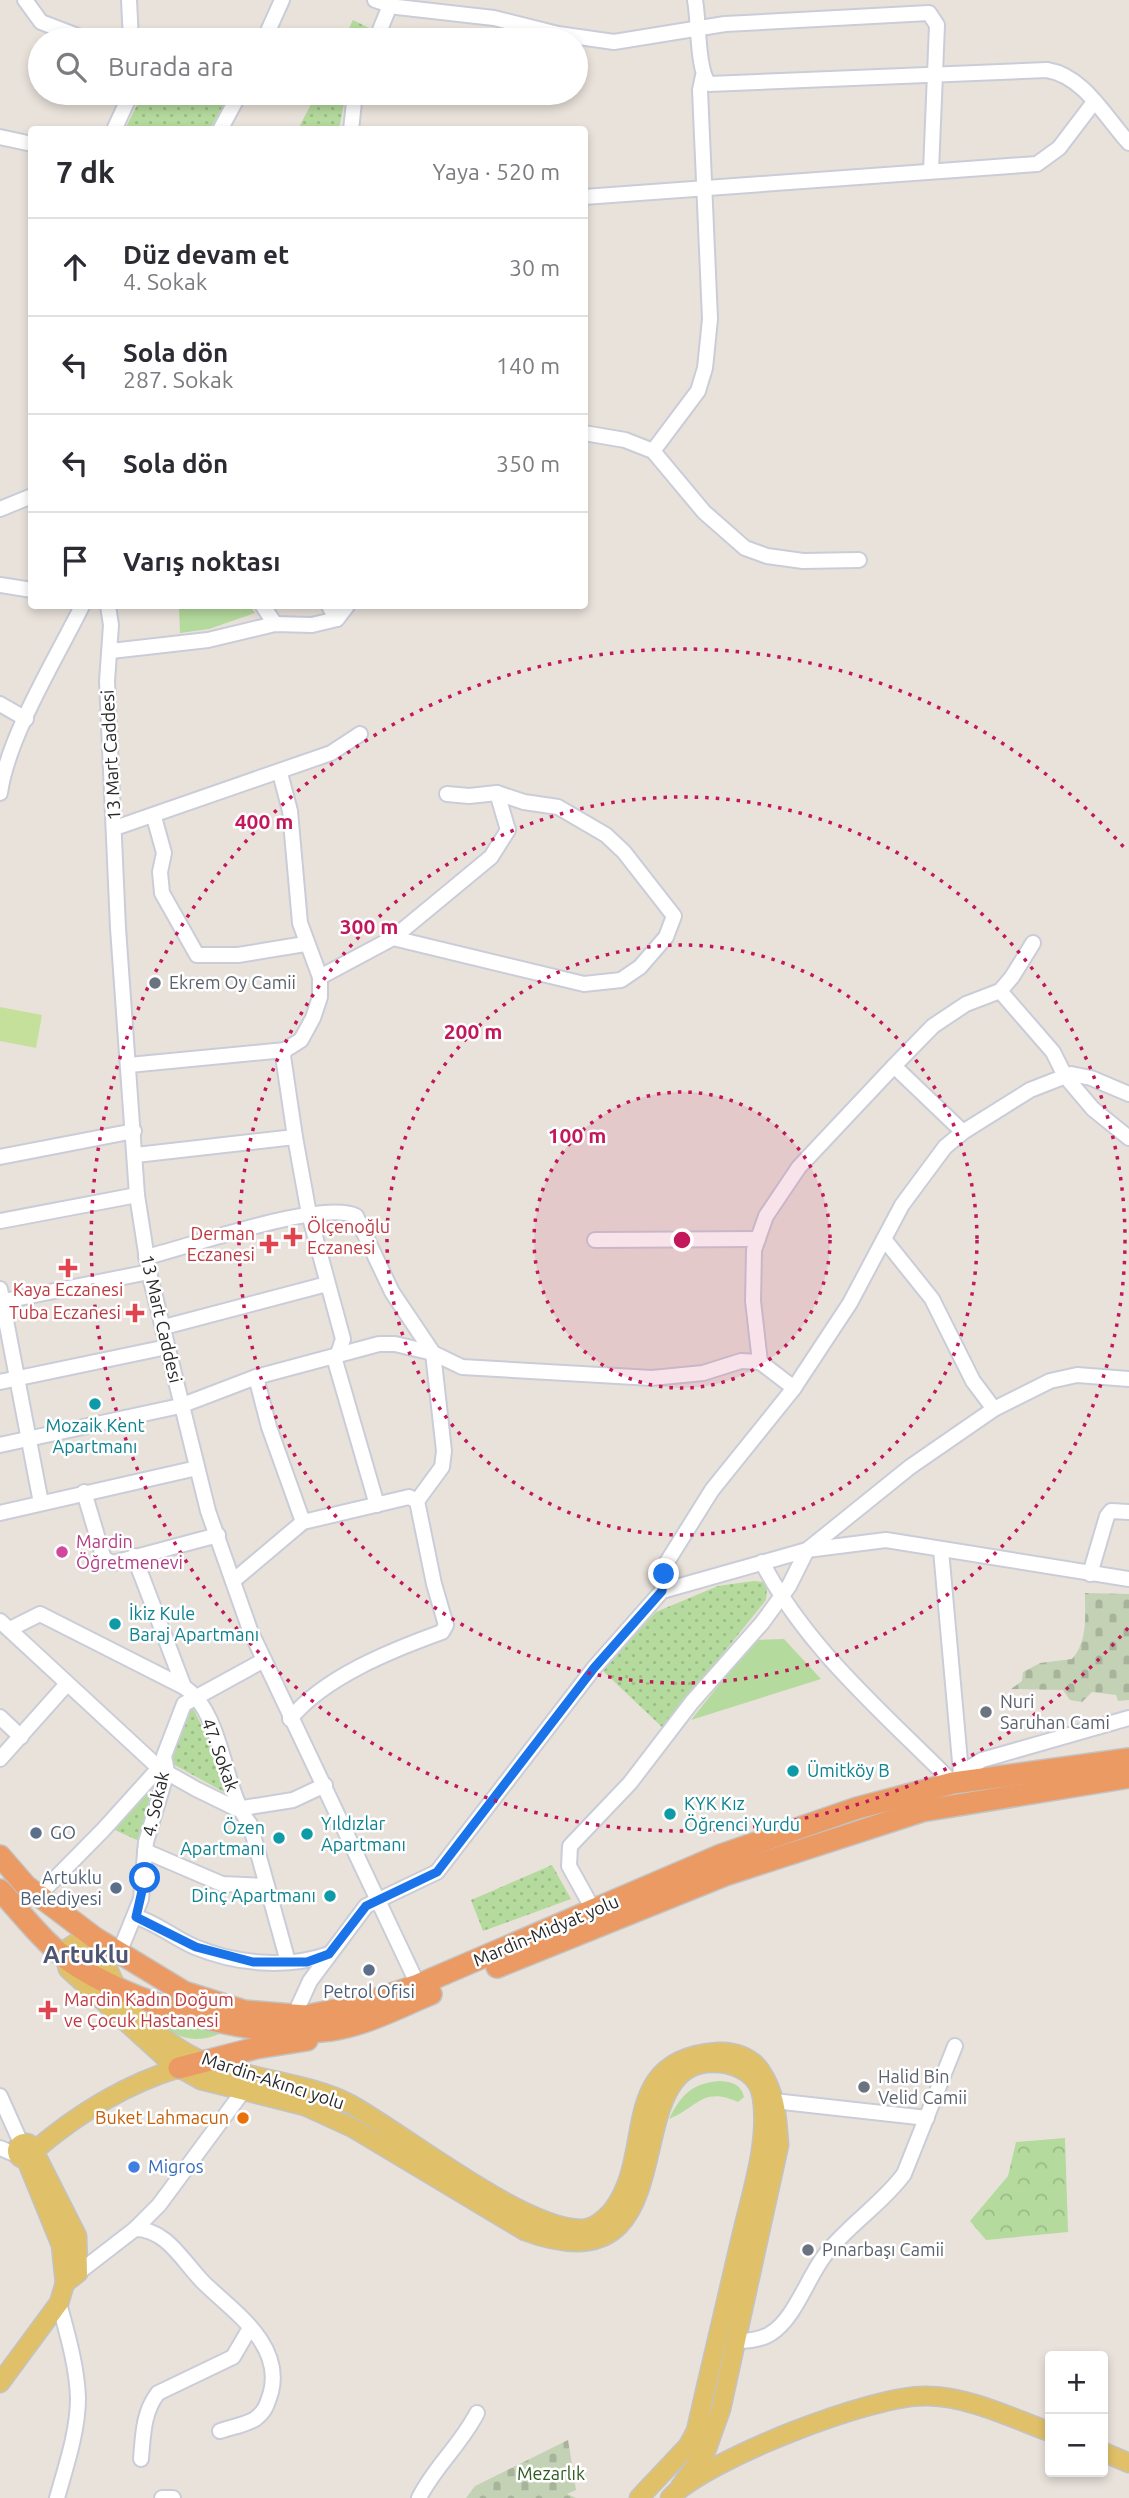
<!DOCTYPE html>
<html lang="tr">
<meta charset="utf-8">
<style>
:root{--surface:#fff;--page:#f7f7f7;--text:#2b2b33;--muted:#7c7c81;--line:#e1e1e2}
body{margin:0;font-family:Ubuntu,sans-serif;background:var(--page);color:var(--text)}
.controls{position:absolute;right:21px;bottom:21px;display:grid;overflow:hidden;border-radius:7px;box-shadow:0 4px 10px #0003}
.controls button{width:63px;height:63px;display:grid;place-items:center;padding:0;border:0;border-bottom:2px solid var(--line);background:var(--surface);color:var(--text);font:35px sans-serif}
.stop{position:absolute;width:21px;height:21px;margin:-16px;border:5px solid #1a73e8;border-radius:50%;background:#fff}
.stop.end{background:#1a73e8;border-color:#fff;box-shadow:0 2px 7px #0008}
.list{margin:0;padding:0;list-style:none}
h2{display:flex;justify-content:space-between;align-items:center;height:91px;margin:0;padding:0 28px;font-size:30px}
h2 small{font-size:23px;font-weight:400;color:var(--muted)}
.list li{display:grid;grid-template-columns:46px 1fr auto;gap:21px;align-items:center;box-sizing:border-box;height:98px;padding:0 28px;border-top:2px solid var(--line)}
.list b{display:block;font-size:26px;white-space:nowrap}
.list p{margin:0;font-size:23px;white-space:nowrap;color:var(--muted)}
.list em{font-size:23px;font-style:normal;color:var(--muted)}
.icon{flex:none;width:38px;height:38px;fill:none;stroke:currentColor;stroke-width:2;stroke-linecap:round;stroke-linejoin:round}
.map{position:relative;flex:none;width:1129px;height:2498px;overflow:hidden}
.search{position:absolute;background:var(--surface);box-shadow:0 4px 10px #0003;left:28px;top:28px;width:560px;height:77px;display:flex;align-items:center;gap:18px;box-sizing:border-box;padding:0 24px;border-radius:38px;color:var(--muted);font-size:26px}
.panel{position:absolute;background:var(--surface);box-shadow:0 4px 10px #0003;left:28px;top:126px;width:560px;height:483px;border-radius:7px}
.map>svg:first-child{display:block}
</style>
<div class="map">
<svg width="1129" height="2498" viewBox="0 0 1129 2498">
<defs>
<pattern id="forest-crowns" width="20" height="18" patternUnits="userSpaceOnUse" patternTransform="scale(1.75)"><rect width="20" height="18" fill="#b4da9d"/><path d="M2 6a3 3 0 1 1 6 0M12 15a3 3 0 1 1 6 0" fill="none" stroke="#9bbb87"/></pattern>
<pattern id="cemetery-stones" width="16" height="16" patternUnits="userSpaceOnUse" patternTransform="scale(1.75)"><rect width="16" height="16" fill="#c3d1b4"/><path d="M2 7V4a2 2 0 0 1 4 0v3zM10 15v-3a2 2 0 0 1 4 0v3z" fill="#a8b39b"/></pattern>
<pattern id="park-dots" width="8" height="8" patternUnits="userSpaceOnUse" patternTransform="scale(1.75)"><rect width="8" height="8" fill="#b4da9d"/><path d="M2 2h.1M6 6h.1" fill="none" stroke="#9bbb87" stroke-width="1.8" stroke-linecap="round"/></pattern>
</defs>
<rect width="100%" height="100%" fill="#e9e2db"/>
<!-- grass -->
<g fill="#b4da9d">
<polygon points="179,606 250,606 255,613 209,629 180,633"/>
<polygon points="784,1639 821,1679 691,1720 755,1640"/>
<path d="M136,2001l89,30c-35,20 -67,-1 -89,-30z"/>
<path d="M720,2081c12,1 21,3 24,16l-6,5c-35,-16 -40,5 -69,17 12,-24 23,-36 51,-38z"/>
</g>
<!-- forest -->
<polygon fill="url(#forest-crowns)" points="1065,2138 1068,2232 986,2240 970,2221 1008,2176 1016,2142"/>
<!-- cemetery -->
<g fill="url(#cemetery-stones)">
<path d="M1085,1593l44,1v106l-11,1 -2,-6 -24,-3 -10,10 -12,-2 -7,-10 -52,-1 11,-8 1,-9 17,-9 32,-4c16,-17 13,-44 13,-66z"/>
<polygon points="568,2440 576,2490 567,2494 576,2498 466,2498 475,2486"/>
</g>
<!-- park -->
<g fill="url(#park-dots)">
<polygon points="353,20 369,28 366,40 343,40"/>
<polygon points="249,33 247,40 146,40 145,34"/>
<polygon points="143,93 230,93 210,129 125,129"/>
<polygon points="317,93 346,93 339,129 298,129"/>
<polygon points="754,1581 763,1582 767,1589 766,1600 663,1728 602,1670 656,1612 718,1586"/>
<polygon points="190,1708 193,1708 230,1784 224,1792 171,1763"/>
<polygon points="151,1788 143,1839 139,1841 115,1830"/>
<polygon points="552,1865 571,1899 483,1931 471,1900"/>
</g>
<!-- pitch -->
<polygon fill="#c4e09a" points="0,1007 42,1015 36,1048 0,1041"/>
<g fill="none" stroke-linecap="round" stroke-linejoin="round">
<!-- minor casing -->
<g stroke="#cacdd8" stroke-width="18">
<g id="minor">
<polyline points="25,0 41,22 88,40"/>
<polyline points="129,0 131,40"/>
<polyline points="375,0 397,7 494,18 558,34 614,42 725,24 929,13 937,25 931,171"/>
<path d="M695,0c4,21 2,70 14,84l338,-14c37,6 58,47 82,73"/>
<polyline points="264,40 282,0"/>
<polyline points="376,40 390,5"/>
<polyline points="114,130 131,93"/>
<polyline points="220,130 240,93"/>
<polyline points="351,130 355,93"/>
<polyline points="0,137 32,144"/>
<polyline points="584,197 1037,164 1059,148 1094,102"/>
<polyline points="584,433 625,440 653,451 704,512 745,548 767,556 803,561 859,560"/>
<polyline points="653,451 698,391 705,368 710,319 700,90 703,76"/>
<polyline points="0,509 32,496"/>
<polyline points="0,585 32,590"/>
<polyline points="108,606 111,625 107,681 118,928 137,1195 149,1272 208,1511 250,1630 418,1985"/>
<polyline points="263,606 275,624"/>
<polyline points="329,606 337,619"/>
<polyline points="111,651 208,640 275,624 312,625 337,619 347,606"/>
<polyline points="0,704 26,719"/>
<polyline points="280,773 290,811 300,923 320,977 320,997 313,1018 301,1040 285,1050 283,1056 295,1137"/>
<path d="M0,793c8,-57 56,-134 82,-187"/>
<polyline points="154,817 164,853 160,872 162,893 197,955 238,955 305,944"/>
<polyline points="115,828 331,753 360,734"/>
<polyline points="393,938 491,857 508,830 497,793"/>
<polyline points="320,977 393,938 584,984 621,980 640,967 666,937 674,916 624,852 606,835 558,807 524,802 497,793 469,796 447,794"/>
<polyline points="1000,991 1053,1052 1065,1076 1093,1109 1129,1138"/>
<polyline points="129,1065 285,1050"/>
<polyline points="894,1066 963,1132"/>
<polyline points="136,1155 295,1137 309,1214 343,1339 338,1354"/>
<polyline points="0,1157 134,1131"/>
<polyline points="0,1221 137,1195"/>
<polyline points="884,1239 932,1299 973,1381 994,1409"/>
<polyline points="595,1240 758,1239"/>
<path d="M146,1257c43,-10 175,-58 210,-41l36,76 41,61 11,98 -2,16 -25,34"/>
<polyline points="0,1289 41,1503"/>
<polyline points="0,1302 149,1272"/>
<polyline points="164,1327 327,1284"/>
<polyline points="334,1357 377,1505"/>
<polyline points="760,1362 753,1301 754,1250 766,1216 799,1167 894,1066 933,1026 966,1004 1000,991 1012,977 1033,943"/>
<polyline points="256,1377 269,1427 303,1522"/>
<polyline points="0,1382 167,1347"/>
<polyline points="0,1445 180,1406 256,1377 379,1344 395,1344 433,1353 462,1367 652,1378 703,1373 741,1361 760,1362 794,1388"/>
<polyline points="84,1492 104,1559 113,1563 218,1535"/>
<polyline points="0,1513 197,1468"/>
<polyline points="941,1550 961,1773"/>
<path d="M134,1556l50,131c40,26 39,105 66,137l38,138"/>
<path d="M762,1562c44,86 123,152 191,221l8,-10 21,-13 147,-42"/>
<polyline points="1090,1574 1107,1516 1111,1511 1129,1512"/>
<path d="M233,1581l70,-59 106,-25 8,4 17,83 12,41 -4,7c-50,18 -118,45 -152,87"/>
<polyline points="662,1591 667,1562 712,1490 794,1388 850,1303 902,1205 945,1147 963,1132 1030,1090 1071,1074 1091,1078 1129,1094"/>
<polyline points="0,1621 159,1768 196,1789 237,1809 293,1800 325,1785"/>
<polyline points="10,1629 40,1614 184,1687"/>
<polyline points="0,1717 21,1737"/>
<polyline points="0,1759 66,1685"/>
<polyline points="145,1851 222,1884 267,1886"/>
<polyline points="38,1896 104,1829 159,1768"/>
<polyline points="594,1911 569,1866 570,1846 630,1783 692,1702 762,1623 789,1586 807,1550 910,1467 994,1409 1050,1381 1077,1375 1129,1379"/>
<path d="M136,1917c21,6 38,21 59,30 41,17 92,22 134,7"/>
<polyline points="119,1953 141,1899 146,1842 167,1772 164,1756 184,1704 264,1660"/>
<polyline points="294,2016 310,1981 366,1906 437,1872 594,1668 662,1591 807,1550 886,1540 1129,1579"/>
<polyline points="0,2096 21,2143"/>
<polyline points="774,2101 927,2118"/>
<polyline points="0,2148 19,2156"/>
<path d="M135,2229c32,0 48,33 69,54 30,29 79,61 67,109 -4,12 -5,19 -16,27 -10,6 -24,8 -35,12"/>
<polyline points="78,2273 135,2229 159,2205 244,2090"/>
<path d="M738,2341c11,0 22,-1 32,-7 25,-15 37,-56 55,-79 23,-30 57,-51 79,-81l51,-128"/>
<path d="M141,2459c2,-23 2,-47 17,-66l75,-36 17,-29"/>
<path d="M57,2498c9,-32 21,-67 21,-100 -1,-32 -11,-65 -19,-95"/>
<polyline points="162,2498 173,2498"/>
<path d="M419,2498c16,-32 41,-52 58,-85"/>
</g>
</g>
<!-- major casing -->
<g stroke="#c3c3c3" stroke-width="21">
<g id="major">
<circle cx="25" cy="2151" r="8"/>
<path d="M26,2159l35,86 4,38 13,-10 -1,-37 -43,-85c42,-36 92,-67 145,-83"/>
<polyline points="0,2383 59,2303 65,2283"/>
<polyline points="1103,2452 1129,2463"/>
<path d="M639,2498l49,-52 8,-15c15,-66 31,-132 46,-197 10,-43 27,-93 20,-137 -3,-21 -22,-32 -42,-34 -112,-11 -21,233 -195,168l-172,-103 -48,-22 -104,-26 -30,-17 -103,-94 -3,-12 3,-9 14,-9 13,-1c13,29 23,65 50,86 17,13 38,29 58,37 44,18 105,21 147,43 56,31 171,124 231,125 13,0 23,-9 31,-18 45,-57 2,-152 106,-159 15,-1 33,5 42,18 16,23 17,47 19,75l-58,264 -15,42 -26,36"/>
<path d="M670,2498c35,-38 206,-105 258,-102 42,1 84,22 122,36"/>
</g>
</g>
<!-- highway casing -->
<g stroke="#c3c3c3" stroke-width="24">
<g id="highway">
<polyline points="0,1856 26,1886 95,1938 184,1992 244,2011 305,2016 356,2006 418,1985 721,1855 857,1808 953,1783 1129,1759"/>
<path d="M0,1890c25,27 48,59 80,78 63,39 177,72 251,62 35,-5 68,-23 100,-36"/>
<polyline points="497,1967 725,1875 922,1811 1129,1777"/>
<polyline points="179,2068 256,2048 307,2040"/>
</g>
</g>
<!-- minor -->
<use href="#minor" stroke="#fff" stroke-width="14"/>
<!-- major -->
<use href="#major" stroke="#e0c069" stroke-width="18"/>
<!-- highway -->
<use href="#highway" stroke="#eb9a64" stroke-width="21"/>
</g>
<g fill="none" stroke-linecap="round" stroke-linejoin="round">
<!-- route -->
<polyline stroke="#1a73e8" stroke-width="9" points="145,1878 136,1917 196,1947 253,1962 307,1962 329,1954 366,1906 437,1872 594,1668 662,1591 664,1574"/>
</g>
<!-- distance rings -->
<circle cx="682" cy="1240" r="148" fill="#c2185b" fill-opacity=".12"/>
<g fill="none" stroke="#c2185b" stroke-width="3.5" stroke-dasharray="3.5 7">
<circle cx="682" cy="1240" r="148"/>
<circle cx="682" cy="1240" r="295"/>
<circle cx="682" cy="1240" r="443"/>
<path d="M1128 1628A591 591 0 1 1 1128 852"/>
</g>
<!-- markers -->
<g fill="#6b7280" stroke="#fff" stroke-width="2.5">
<circle cx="155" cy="983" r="7"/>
<circle cx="986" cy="1712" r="7"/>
<circle cx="864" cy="2087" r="7"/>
<circle cx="808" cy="2250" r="7"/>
</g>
<g fill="#e0444e" stroke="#fff" stroke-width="2.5">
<path d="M289.5 1226.5h7v7h7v7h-7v7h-7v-7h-7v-7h7z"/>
<path d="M265.5 1233.5h7v7h7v7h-7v7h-7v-7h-7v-7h7z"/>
<path d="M64.5 1257.5h7v7h7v7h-7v7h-7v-7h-7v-7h7z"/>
<path d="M131.5 1302.5h7v7h7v7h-7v7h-7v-7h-7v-7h7z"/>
<path d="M44.5 1999.5h7v7h7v7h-7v7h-7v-7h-7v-7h7z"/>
</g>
<g fill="#0f9aa8" stroke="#fff" stroke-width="2.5">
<circle cx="95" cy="1404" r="7"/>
<circle cx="115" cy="1624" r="7"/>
<circle cx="793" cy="1771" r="7"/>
<circle cx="670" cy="1814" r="7"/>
<circle cx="307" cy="1834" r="7"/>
<circle cx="279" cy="1838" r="7"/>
<circle cx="330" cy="1896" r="7"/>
</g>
<circle fill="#d1479c" stroke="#fff" stroke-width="2.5" cx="62" cy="1552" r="7"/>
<g fill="#5c6f8a" stroke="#fff" stroke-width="2.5">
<circle cx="36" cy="1833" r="7"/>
<circle cx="116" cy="1888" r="7"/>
<circle cx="369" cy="1970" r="7"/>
</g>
<circle fill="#e8710a" stroke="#fff" stroke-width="2.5" cx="243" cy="2118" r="7"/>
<circle fill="#3f7fe0" stroke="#fff" stroke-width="2.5" cx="134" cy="2167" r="7"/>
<g text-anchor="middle" stroke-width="5" stroke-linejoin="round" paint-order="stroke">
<!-- street labels -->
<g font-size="18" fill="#282828" stroke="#fff">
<text transform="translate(111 755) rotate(-93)" y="6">13 Mart Caddesi</text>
<text transform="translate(161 1319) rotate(77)" y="6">13 Mart Caddesi</text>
<text transform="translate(220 1755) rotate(70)" y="6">47. Sokak</text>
<text transform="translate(156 1804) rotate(-77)" y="6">4. Sokak</text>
<text transform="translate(546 1931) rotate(-23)" y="6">Mardin-Midyat yolu</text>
<text transform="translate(273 2081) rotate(18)" y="6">Mardin-Akıncı yolu</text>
</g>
<!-- worship labels -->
<g font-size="18" fill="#5b616d" stroke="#fff" text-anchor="start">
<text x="169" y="989">Ekrem Oy Camii</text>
<text x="1000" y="1708">Nuri<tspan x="1000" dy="21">Saruhan Cami</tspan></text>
<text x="878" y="2083">Halid Bin<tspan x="878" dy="21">Velid Camii</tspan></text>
<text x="822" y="2256">Pınarbaşı Camii</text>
</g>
<!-- health labels -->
<g font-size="18" fill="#be3a42" stroke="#fff" text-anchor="start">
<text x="307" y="1233">Ölçenoğlu<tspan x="307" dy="21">Eczanesi</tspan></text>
<text x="255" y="1240" text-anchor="end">Derman<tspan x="255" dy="21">Eczanesi</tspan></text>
<text x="68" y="1296" text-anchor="middle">Kaya Eczanesi</text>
<text x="121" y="1319" text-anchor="end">Tuba Eczanesi</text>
<text x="64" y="2006">Mardin Kadın Doğum<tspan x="64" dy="21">ve Çocuk Hastanesi</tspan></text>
</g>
<!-- culture labels -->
<g font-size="18" fill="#0d838f" stroke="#fff" text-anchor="start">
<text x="95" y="1432" text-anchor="middle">Mozaik Kent<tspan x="95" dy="21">Apartmanı</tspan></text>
<text x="129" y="1620">İkiz Kule<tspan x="129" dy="21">Baraj Apartmanı</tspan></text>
<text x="807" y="1777">Ümitköy B</text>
<text x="684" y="1810">KYK Kız<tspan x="684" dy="21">Öğrenci Yurdu</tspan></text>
<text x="321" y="1830">Yıldızlar<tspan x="321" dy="21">Apartmanı</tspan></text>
<text x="265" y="1834" text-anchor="end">Özen<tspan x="265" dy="21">Apartmanı</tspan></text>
<text x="316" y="1902" text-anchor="end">Dinç Apartmanı</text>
</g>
<!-- hotel labels -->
<g font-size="18" fill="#b23c85" stroke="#fff" text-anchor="start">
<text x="76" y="1548">Mardin<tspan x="76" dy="21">Öğretmenevi</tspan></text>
</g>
<!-- service labels -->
<g font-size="18" fill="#4e5e75" stroke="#fff" text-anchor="start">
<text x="50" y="1839">GO</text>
<text x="102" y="1884" text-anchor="end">Artuklu<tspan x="102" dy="21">Belediyesi</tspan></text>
<text x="369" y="1998" text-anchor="middle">Petrol Ofisi</text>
</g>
<!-- food labels -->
<g font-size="18" fill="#c56008" stroke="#fff" text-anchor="end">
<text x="229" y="2124">Buket Lahmacun</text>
</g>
<!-- shop labels -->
<g font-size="18" fill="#366cbe" stroke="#fff" text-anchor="start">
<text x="148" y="2173">Migros</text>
</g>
<!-- park labels -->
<g font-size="18" fill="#2f5c21" stroke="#fff">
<text x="551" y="2480">Mezarlık</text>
</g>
<!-- district labels -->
<g font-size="24" font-weight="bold" fill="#4e5673" stroke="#fff">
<text x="86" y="1963">Artuklu</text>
</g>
</g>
<circle cx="682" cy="1240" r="10" fill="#c2185b" stroke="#fff" stroke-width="3.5"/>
<g font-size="21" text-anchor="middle" font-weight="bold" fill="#c2185b" stroke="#fff" stroke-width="5" stroke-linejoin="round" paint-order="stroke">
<text x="264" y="829">400 m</text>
<text x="369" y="934">300 m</text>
<text x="473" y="1039">200 m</text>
<text x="577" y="1143">100 m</text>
</g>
</svg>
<div class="controls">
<button>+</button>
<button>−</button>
</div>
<div class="stop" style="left:145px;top:1878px"></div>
<div class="stop end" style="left:664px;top:1574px"></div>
<div class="search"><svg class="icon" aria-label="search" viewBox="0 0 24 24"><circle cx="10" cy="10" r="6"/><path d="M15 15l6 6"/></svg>Burada ara</div>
<section class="panel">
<h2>7 dk<small>Yaya · 520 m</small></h2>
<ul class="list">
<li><svg class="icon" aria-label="ahead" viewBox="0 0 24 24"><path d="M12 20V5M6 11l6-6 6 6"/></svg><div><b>Düz devam et</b><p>4. Sokak</p></div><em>30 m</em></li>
<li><svg class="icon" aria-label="left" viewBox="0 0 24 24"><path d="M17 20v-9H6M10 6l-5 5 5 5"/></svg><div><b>Sola dön</b><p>287. Sokak</p></div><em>140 m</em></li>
<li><svg class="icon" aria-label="left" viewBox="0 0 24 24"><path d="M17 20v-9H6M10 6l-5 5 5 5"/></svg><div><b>Sola dön</b></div><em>350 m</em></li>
<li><svg class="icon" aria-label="arrive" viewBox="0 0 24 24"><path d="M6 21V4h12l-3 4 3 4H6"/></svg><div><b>Varış noktası</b></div></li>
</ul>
</section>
</div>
